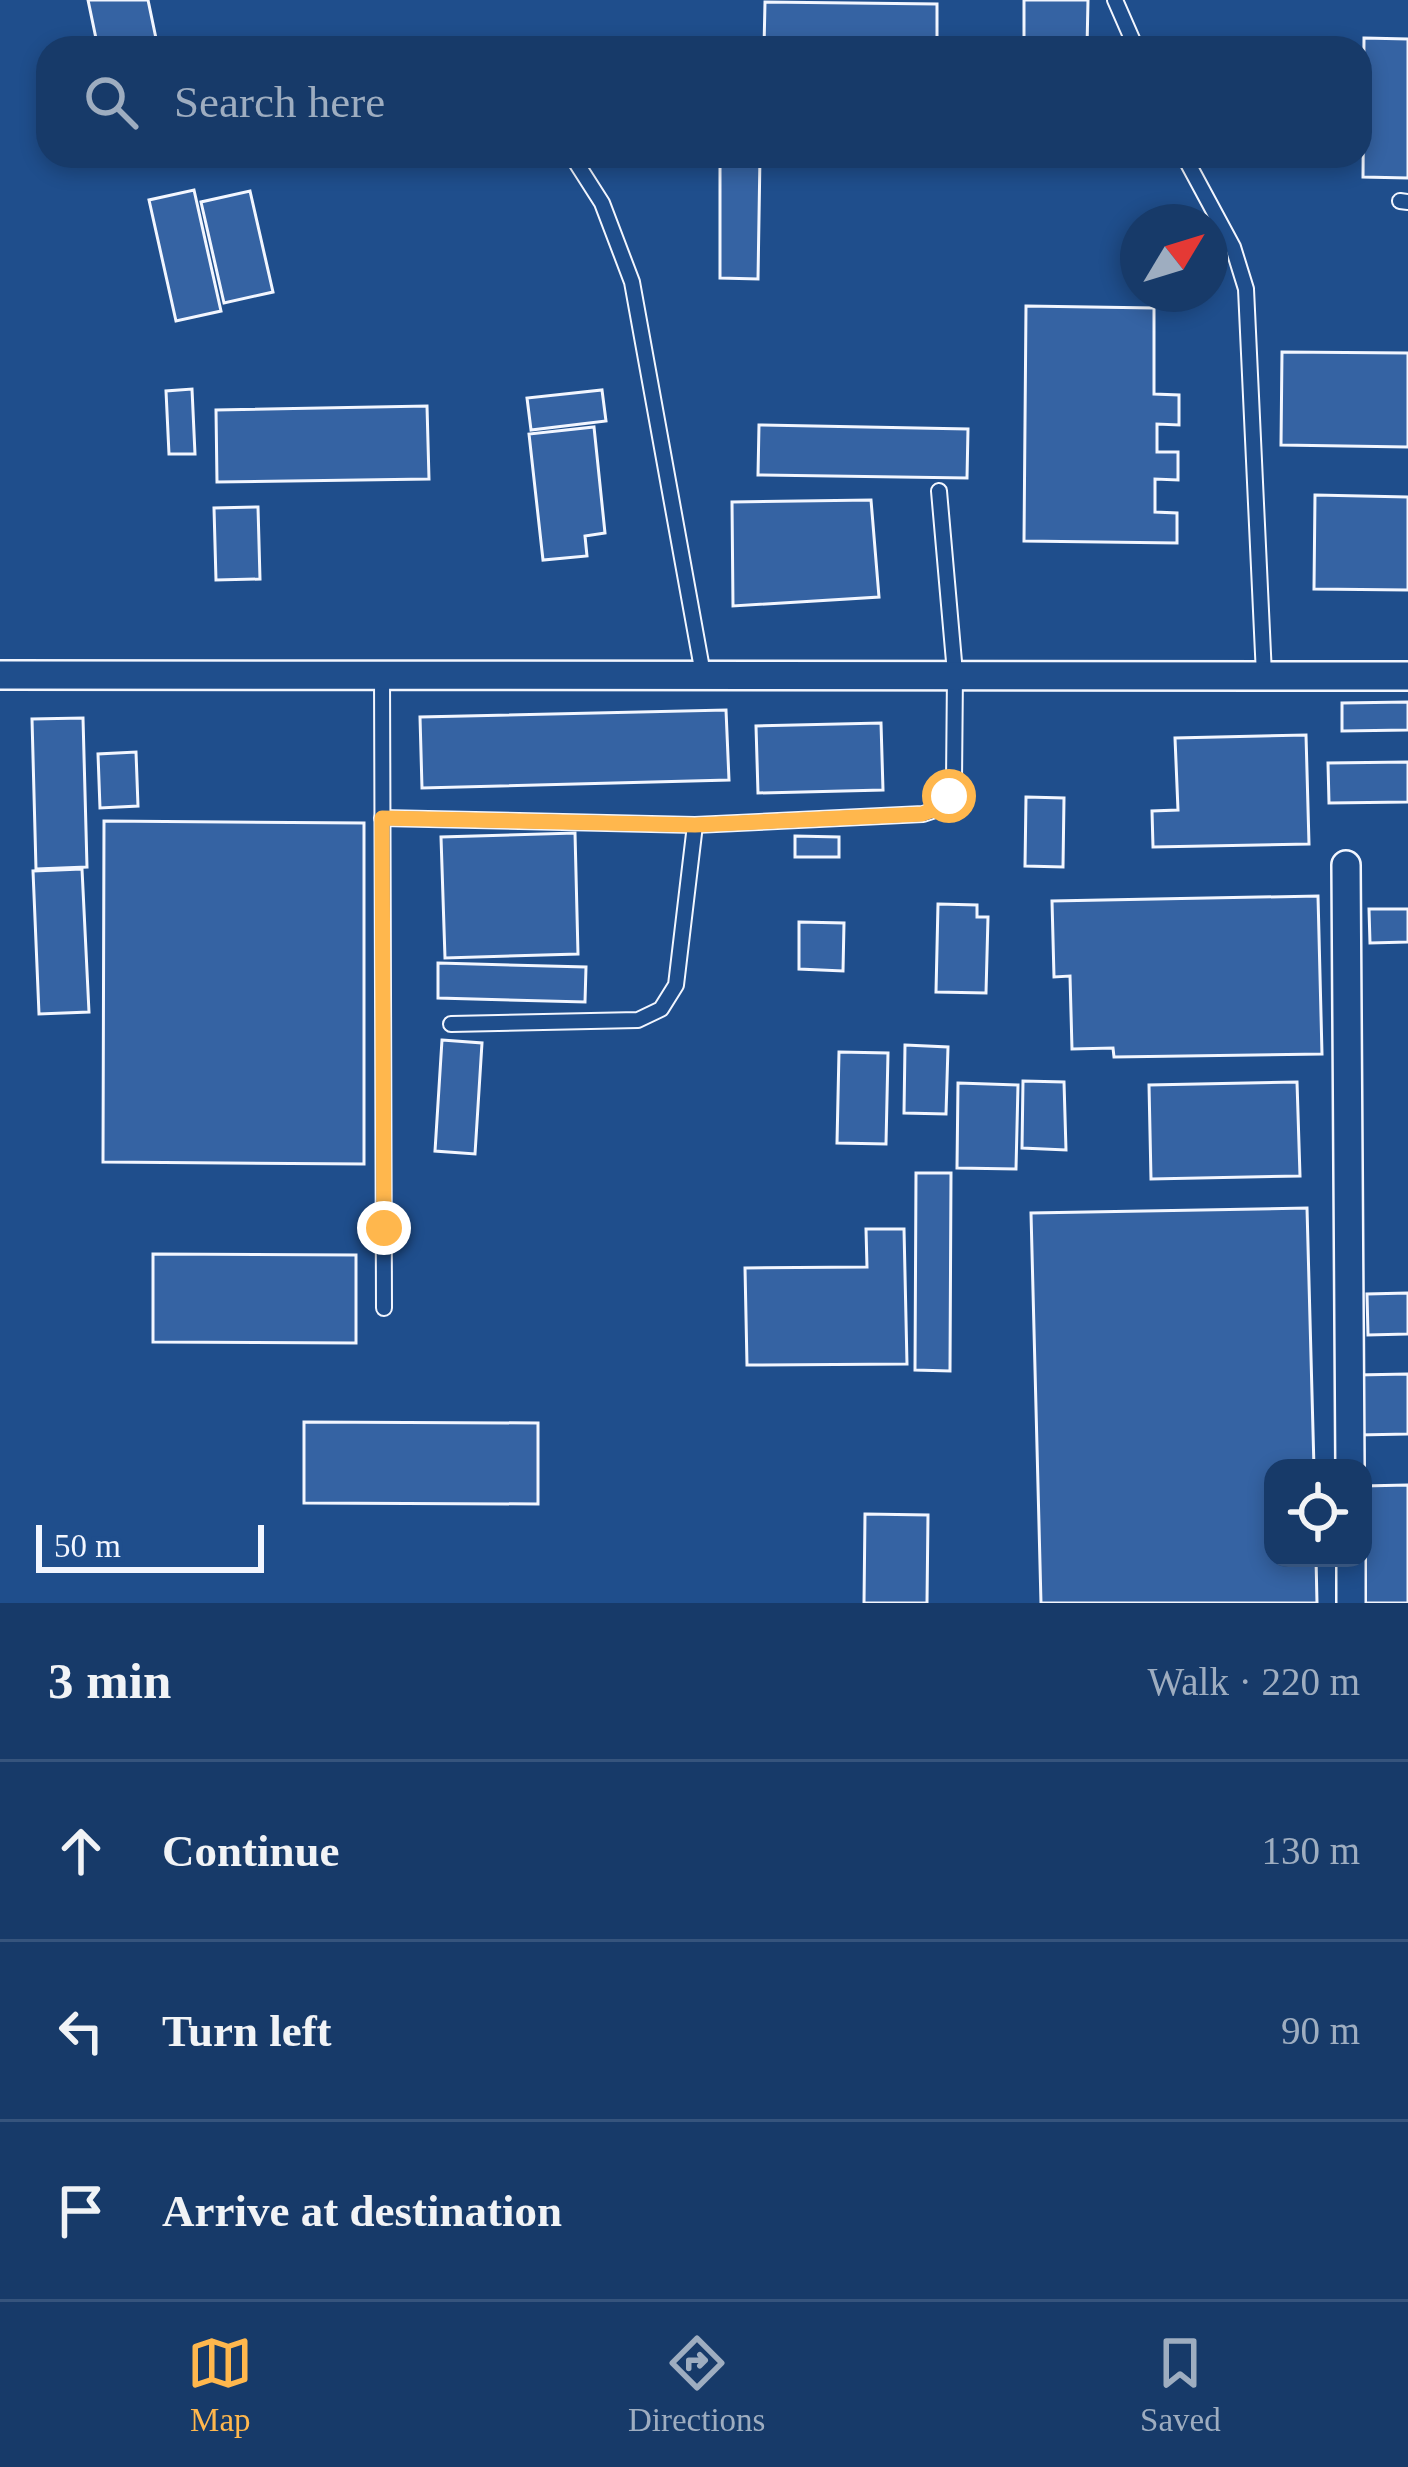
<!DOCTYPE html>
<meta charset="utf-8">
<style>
:root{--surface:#173a69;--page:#244571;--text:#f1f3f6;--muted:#9eadc0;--line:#36547d;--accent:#ffb74d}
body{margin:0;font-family:"Times New Roman",serif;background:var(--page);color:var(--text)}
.controls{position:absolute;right:36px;bottom:36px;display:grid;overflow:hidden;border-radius:24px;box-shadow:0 6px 18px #0003}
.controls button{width:108px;height:108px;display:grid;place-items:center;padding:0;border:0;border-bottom:3px solid var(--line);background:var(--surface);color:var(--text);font:60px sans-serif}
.compass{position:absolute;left:1120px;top:204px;width:108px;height:108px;border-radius:50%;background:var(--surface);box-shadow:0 6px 18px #0003;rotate:52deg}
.scale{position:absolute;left:36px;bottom:30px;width:228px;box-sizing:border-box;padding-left:12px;border:6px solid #f2f6ff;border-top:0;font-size:33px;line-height:42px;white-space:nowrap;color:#f2f6ff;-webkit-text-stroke:9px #1f4e8c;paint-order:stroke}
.stop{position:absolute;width:36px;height:36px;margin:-27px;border:9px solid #ffb74d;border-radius:50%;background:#fff}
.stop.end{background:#ffb74d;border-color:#fff;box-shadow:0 3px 12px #0008}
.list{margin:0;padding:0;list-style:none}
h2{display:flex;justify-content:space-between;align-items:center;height:156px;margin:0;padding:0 48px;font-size:51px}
h2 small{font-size:39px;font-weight:400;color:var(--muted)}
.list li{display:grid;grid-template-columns:78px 1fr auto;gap:36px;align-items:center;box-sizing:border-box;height:180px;padding:0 48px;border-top:3px solid var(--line)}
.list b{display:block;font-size:45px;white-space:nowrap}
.list em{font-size:39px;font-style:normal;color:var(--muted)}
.icon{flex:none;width:66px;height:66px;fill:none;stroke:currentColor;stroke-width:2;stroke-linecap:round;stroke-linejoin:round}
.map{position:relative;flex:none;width:1408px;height:1603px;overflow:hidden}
.search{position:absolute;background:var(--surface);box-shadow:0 6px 18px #0003;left:36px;right:36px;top:36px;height:132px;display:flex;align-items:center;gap:30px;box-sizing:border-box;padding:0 42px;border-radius:36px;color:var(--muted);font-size:45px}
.sheet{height:696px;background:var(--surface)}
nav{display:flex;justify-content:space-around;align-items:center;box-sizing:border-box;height:168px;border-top:3px solid var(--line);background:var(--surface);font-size:33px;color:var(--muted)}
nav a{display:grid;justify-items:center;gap:6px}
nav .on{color:var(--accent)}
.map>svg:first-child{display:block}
</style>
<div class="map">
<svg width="1408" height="1603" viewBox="0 0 1408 1603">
<rect width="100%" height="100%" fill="#1f4e8c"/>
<!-- building -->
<g fill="#3563a3" stroke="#f2f6ff" stroke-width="3">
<polygon points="88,0 148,0 158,48 98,48"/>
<polygon points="1024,0 1088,0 1087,48 1024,48"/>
<polygon points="765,2 937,4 937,48 764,48"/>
<polygon points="1364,38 1408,39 1408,178 1363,177"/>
<polygon points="720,156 760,156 758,279 720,278"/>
<polygon points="194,190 221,311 176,321 149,200"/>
<polygon points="250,191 273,292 224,303 201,202"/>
<polygon points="1026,306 1154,308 1154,394 1179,395 1179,425 1157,424 1157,452 1178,452 1178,480 1155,479 1155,512 1177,513 1177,543 1024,541"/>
<polygon points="1282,352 1408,353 1408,447 1281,445"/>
<polygon points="192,389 195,454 169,454 166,391"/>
<polygon points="602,390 606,421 531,430 527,398"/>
<polygon points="427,406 429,479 217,482 216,410"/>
<polygon points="759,425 968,429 967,478 758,475"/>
<polygon points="594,427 605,533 585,536 587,556 543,560 529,434"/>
<polygon points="1315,495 1408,497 1408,590 1314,589"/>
<polygon points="871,500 879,597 733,606 732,502"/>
<polygon points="258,507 260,579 216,580 214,508"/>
<polygon points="1408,702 1408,730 1342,731 1342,703"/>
<polygon points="726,710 729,780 422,788 420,717"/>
<polygon points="83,718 87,867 36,869 32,719"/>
<polygon points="881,723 883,790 758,793 756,726"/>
<polygon points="1306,735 1309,844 1153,847 1152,811 1178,810 1175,738"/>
<polygon points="136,752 138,806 100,808 98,754"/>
<polygon points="1408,762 1408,802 1329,803 1328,763"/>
<polygon points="1026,797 1064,798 1063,867 1025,866"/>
<polygon points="104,821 364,823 364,1164 103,1162"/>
<polygon points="575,833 578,954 445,958 441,837"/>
<polygon points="795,836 839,837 839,857 795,857"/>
<polygon points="82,869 89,1012 39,1014 33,871"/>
<polygon points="1318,896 1322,1054 1114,1057 1113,1048 1072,1049 1070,976 1054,977 1052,901"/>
<polygon points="938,904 977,905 977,917 988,917 986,993 936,992"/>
<polygon points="1369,909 1408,909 1408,942 1370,943"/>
<polygon points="799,922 844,923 843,971 799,969"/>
<polygon points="438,963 586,967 585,1002 438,998"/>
<polygon points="442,1040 482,1043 475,1154 435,1151"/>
<polygon points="905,1045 948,1047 946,1114 904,1113"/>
<polygon points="839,1052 888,1053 886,1144 837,1143"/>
<polygon points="1023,1081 1064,1082 1066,1150 1022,1148"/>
<polygon points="1297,1082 1300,1176 1151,1179 1149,1085"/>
<polygon points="958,1083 1018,1085 1016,1169 957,1168"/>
<polygon points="916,1173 951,1173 950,1371 915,1370"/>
<polygon points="1307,1208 1314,1468 1273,1468 1273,1558 1316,1558 1317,1603 1041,1603 1031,1213"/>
<polygon points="866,1229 904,1229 907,1364 747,1365 745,1268 867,1267"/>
<polygon points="153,1254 356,1255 356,1343 153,1342"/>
<polygon points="1408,1293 1408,1334 1368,1335 1367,1294"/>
<polygon points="1408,1374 1408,1434 1358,1435 1357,1375"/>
<polygon points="304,1422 538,1423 538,1504 304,1503"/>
<polygon points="1408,1485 1408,1603 1364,1603 1363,1486"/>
<polygon points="865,1514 928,1515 927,1603 864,1603"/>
</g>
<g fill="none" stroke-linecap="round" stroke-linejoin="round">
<!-- lane casing -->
<g stroke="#f2f6ff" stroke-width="18">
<g id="lane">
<polyline points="1115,0 1136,48"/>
<polyline points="572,156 602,203 632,282 703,674"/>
<polyline points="1184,156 1233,247 1246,289 1264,675"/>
<polyline points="1400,201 1408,202"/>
<polyline points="382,674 384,1308"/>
<polyline points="382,818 695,825 923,814 938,809 949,796 954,781 955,673 939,491"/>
<polyline points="451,1024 638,1020 661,1009 676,985 695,825"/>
</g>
</g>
<!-- street casing -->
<g stroke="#f2f6ff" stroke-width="32">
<g id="street">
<polyline points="0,675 1408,676"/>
<polyline points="1346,865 1350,1468"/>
<polyline points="1351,1558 1351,1603"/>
</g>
</g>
<!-- lane -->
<use href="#lane" stroke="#1f4e8c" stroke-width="14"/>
<!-- street -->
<use href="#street" stroke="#1f4e8c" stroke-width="27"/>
</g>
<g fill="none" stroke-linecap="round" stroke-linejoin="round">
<!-- route -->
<polyline stroke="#ffb74d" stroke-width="15" points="384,1228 382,818 695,825 922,814 938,808 949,796"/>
</g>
</svg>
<div class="controls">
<button><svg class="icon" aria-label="locate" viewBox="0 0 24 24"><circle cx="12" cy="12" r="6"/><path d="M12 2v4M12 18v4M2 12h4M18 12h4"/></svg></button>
</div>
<svg class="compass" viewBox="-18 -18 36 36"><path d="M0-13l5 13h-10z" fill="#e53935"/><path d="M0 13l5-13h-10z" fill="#9eadc0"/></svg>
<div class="scale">50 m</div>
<div class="stop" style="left:949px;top:796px"></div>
<div class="stop end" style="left:384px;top:1228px"></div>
<div class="search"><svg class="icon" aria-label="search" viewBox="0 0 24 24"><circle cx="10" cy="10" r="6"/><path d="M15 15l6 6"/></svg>Search here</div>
</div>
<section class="sheet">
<h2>3 min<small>Walk · 220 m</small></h2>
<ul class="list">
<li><svg class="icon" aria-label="ahead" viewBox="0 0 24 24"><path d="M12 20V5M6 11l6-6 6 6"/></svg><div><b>Continue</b></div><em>130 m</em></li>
<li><svg class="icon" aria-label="left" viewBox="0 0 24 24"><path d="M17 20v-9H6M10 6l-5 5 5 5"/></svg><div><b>Turn left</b></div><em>90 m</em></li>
<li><svg class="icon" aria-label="arrive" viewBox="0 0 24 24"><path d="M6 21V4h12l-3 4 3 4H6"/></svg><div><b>Arrive at destination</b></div></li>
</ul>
</section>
<nav>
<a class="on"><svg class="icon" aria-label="map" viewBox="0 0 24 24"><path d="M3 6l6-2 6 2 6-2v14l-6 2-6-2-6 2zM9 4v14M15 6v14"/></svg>Map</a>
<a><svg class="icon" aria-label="directions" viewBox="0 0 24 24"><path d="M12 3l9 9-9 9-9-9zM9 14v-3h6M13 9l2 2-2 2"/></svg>Directions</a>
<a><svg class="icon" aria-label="saved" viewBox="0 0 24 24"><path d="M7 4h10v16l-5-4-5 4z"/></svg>Saved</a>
</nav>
